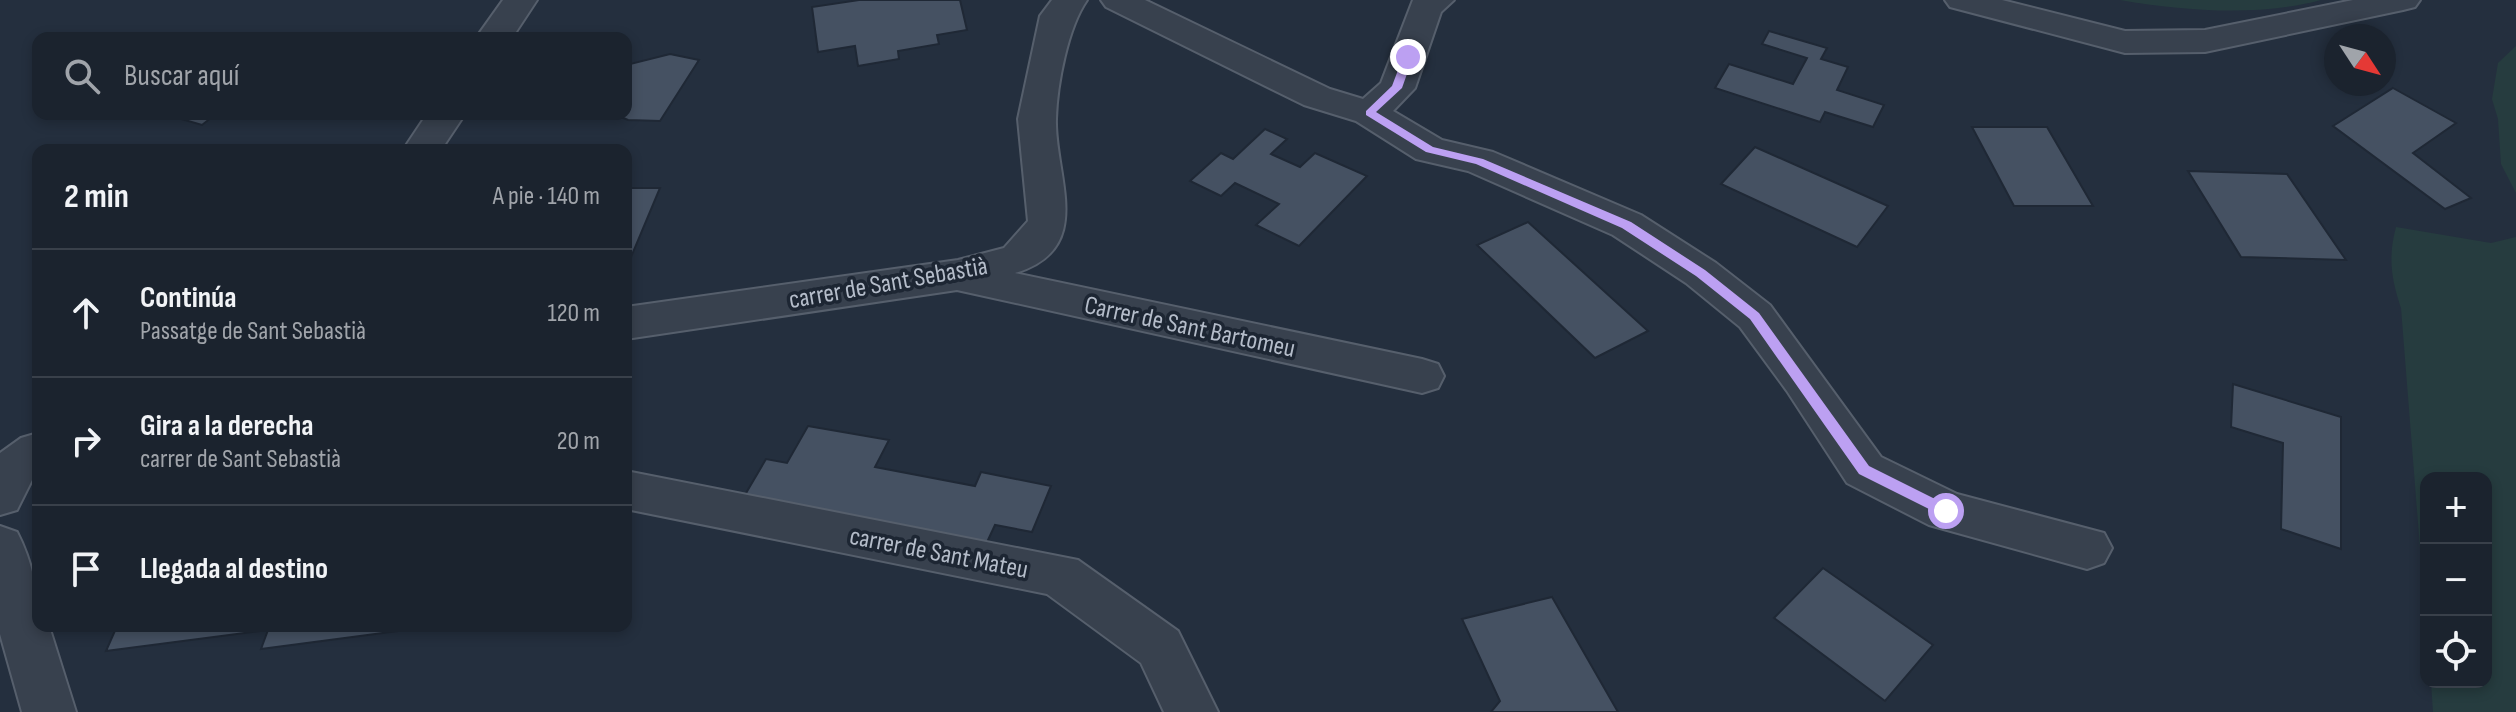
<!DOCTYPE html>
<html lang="es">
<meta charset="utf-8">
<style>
:root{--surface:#1b232e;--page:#282f3a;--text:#f1f3f6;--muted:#a0a4aa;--line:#39404a}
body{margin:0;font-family:"Sofia Sans Condensed",sans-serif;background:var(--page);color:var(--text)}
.controls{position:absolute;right:24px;bottom:24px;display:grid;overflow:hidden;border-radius:16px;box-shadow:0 4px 12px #0003}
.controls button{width:72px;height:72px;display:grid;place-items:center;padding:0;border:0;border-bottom:2px solid var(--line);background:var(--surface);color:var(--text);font:40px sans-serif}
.compass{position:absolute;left:2324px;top:24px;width:72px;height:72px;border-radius:50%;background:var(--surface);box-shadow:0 4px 12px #0003;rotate:126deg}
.stop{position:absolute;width:24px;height:24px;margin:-18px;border:6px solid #bca0f2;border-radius:50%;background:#fff}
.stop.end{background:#bca0f2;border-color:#fff;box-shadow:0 2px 8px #0008}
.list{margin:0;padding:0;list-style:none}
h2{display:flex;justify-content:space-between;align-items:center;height:104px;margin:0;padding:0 32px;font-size:34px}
h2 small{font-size:26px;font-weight:400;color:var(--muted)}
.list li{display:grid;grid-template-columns:52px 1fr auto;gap:24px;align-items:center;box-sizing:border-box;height:128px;padding:0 32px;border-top:2px solid var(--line)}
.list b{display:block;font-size:30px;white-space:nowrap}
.list p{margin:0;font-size:26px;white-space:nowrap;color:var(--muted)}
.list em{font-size:26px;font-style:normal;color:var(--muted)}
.icon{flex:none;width:44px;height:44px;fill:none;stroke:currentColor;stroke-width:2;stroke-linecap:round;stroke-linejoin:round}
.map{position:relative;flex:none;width:2516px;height:712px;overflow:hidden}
.search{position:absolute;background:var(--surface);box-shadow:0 4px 12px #0003;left:32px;top:32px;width:600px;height:88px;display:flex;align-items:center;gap:20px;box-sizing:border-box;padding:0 28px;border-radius:16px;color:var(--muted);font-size:30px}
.panel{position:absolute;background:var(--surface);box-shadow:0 4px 12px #0003;left:32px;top:144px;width:600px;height:488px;border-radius:16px}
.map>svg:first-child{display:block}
</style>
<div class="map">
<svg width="2516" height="712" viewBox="0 0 2516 712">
<rect width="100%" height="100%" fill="#242f3e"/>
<!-- green -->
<g fill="#263c3f">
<path d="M2120,0h201c-62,17 -138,11 -201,0z"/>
<polygon points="2516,46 2516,193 2501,164 2498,119 2492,99 2498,63"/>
<path d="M2396,227l95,16 25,-6v475h-83l-2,-30h55v-204h-60v146l-25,-316c-10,-30 -13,-51 -5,-81z"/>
</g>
<!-- building -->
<g fill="#455162" stroke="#1f2835" stroke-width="2">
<polygon points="859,0 960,0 967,30 937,35 939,44 898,51 899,59 858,66 855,46 818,52 812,7"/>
<polygon points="1769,31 1827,48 1821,59 1848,67 1837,90 1884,105 1873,127 1825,112 1820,122 1715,88 1729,64 1793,84 1807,58 1762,44"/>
<polygon points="670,54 699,60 660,121 628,120 614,114 626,114 626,71 630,64"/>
<polygon points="2393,88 2456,123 2413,153 2471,198 2445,209 2333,126"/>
<polygon points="164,114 216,114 202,125"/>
<polygon points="1972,127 2047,127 2093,206 2014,206"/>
<polygon points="1265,129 1287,139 1271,154 1300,167 1315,153 1367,176 1299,246 1256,225 1279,204 1235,183 1221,196 1190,181 1221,153 1233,159"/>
<polygon points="1755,147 1888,206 1857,247 1721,184"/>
<polygon points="2188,171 2287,174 2346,260 2241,257"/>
<polygon points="626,188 660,188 626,269"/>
<polygon points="1528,222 1648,331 1595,358 1477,245"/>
<polygon points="2233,384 2341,417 2341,549 2281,529 2283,443 2231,427"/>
<polygon points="808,426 889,440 875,467 975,486 981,472 1051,486 1032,532 995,525 982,553 739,505 766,459 787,463"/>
<polygon points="1823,568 1933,645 1885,701 1774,618"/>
<polygon points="1552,597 1618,712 1491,712 1500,701 1462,619"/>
<polygon points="117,626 436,626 261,649 268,630 106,651"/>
</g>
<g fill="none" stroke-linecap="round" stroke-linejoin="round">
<!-- minor casing -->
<g stroke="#565f6c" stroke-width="4">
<g id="minor">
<polygon points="503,0 537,0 512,38 476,38"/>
<path d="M1052,0h35c-19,27 -30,84 -31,119 -2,56 41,130 -41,154l407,86 16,5 6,12 -6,12 -16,5 -465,-103 -331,49v-32l332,-47 46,-12 24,-27 -10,-102 22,-103z"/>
<polygon points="1101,0 1145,0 1330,89 1363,99 1381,83 1413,0 1454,0 1441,12 1415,88 1393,111 1442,140 1493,152 1641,215 1716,263 1770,305 1881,457 1957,494 2104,533 2112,548 2104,563 2087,569 1929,525 1847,483 1787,391 1740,327 1686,283 1613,235 1468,171 1416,159 1356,121 1304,105 1106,7"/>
<polygon points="1945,0 2002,0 2125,31 2205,30 2353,0 2420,0 2415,7 2403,10 2205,52 2125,53 1950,7"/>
<polygon points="427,114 465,114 441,150 403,150"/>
<polygon points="38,433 38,476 32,480 17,510 0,515 0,453 21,438"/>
<polygon points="626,471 1078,560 1178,631 1218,712 1164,712 1141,663 1047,594 626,509"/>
<path d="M0,526l17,6c16,31 21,60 21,94h11l27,86h-54l-22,-78z"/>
</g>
</g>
<!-- minor -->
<use href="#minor" fill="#38414e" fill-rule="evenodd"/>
</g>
<!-- route -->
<polygon fill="#bca0f2" points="1408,54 1413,57 1402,88 1376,112 1433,147 1483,159 1631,222 1705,270 1759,313 1869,466 1951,507 1951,515 1941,515 1859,474 1750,319 1696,276 1622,228 1476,164 1426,152 1366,115 1366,111 1392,86 1403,57"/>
<g text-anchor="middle" stroke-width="7" stroke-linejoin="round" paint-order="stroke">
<!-- street labels -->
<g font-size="26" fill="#b4bcc9" stroke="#1d2633">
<text transform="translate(888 282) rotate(-10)" y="9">carrer de Sant Sebastià</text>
<text transform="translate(1190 326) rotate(12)" y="9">Carrer de Sant Bartomeu</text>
<text transform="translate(939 552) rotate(11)" y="9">carrer de Sant Mateu</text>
</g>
</g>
</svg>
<div class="controls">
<button>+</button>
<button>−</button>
<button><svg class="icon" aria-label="locate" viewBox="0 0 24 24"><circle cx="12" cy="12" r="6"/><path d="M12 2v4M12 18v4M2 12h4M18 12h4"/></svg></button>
</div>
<svg class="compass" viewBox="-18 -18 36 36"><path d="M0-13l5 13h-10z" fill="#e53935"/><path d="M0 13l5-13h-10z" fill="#a0a4aa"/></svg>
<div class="stop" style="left:1946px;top:511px"></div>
<div class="stop end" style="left:1408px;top:57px"></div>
<div class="search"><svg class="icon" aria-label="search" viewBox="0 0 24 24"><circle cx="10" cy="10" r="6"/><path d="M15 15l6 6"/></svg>Buscar aquí</div>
<section class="panel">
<h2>2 min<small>A pie · 140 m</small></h2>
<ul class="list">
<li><svg class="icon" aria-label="ahead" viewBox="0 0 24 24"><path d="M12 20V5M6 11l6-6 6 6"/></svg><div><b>Continúa</b><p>Passatge de Sant Sebastià</p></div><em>120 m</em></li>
<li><svg class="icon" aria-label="right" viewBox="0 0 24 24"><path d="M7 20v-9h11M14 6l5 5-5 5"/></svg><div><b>Gira a la derecha</b><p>carrer de Sant Sebastià</p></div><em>20 m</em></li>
<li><svg class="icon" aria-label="arrive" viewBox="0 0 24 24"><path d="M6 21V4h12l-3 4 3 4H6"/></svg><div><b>Llegada al destino</b></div></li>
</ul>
</section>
</div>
